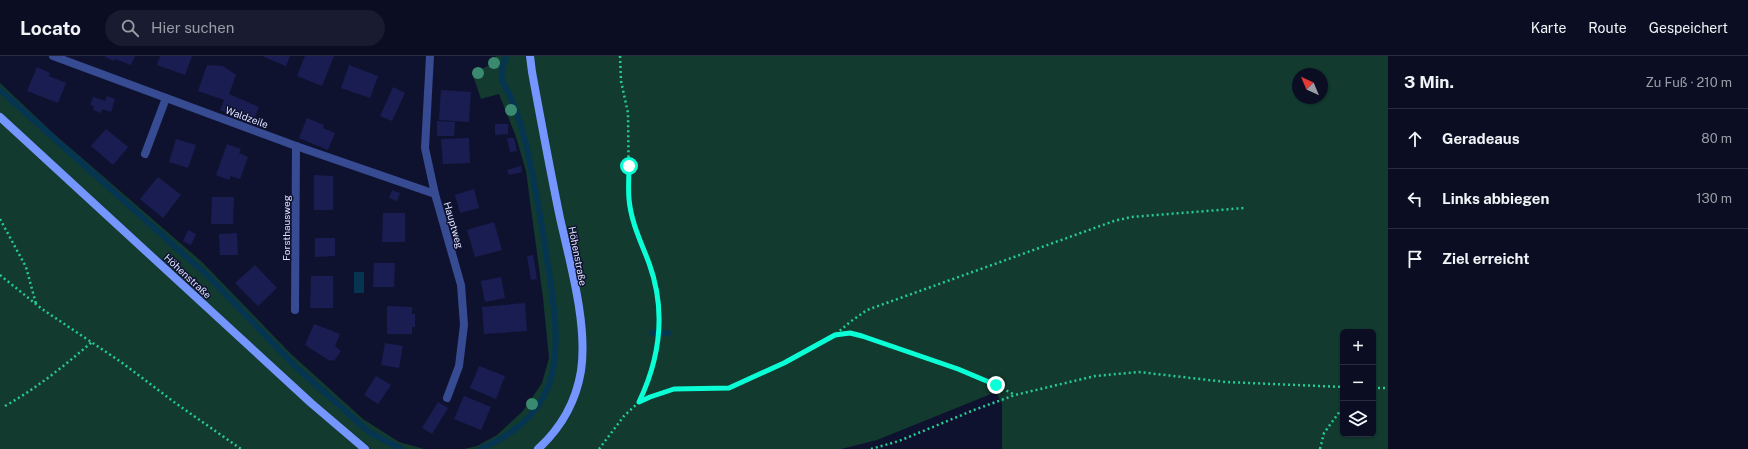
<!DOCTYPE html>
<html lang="de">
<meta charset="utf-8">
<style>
:root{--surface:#0b0e23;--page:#191c30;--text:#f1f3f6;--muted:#9a9ca6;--line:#2b2e41}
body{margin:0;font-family:"Public Sans",sans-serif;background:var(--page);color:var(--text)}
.controls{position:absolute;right:12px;bottom:12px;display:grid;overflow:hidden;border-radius:6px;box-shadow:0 1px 3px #0004}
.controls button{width:36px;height:36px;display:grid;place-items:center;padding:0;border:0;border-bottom:1px solid var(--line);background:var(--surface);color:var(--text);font:20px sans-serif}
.compass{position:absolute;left:1292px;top:12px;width:36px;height:36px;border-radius:50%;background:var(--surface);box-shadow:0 1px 3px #0004;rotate:316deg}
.stop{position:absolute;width:12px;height:12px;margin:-9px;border:3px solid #0affd7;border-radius:50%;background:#fff}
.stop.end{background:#0affd7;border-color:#fff;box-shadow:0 1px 4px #0008}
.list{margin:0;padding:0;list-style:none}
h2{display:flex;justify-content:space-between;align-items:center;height:52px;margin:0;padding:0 16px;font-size:17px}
h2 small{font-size:13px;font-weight:400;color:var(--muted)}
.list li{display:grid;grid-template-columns:26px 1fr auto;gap:12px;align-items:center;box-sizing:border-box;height:60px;padding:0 16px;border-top:1px solid var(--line)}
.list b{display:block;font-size:15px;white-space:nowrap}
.list em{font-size:13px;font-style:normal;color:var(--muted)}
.icon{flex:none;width:22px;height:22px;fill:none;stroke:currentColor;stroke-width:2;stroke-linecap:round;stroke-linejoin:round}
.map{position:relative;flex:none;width:1388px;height:393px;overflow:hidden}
header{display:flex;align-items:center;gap:24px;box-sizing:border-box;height:56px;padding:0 20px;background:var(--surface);border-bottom:1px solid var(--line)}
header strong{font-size:19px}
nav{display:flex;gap:22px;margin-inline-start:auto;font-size:14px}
.search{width:280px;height:36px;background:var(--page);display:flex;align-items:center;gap:10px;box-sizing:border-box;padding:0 14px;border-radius:22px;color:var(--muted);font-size:15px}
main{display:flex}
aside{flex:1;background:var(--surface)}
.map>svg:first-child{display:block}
</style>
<header>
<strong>Locato</strong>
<div class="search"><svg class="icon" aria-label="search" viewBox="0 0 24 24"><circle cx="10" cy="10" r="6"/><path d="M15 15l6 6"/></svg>Hier suchen</div>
<nav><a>Karte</a><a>Route</a><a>Gespeichert</a></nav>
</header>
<main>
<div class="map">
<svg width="1388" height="393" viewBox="0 0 1388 393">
<rect width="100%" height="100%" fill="#0f122f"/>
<!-- green -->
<g fill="#123a2e" fill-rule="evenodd">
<path d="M496,0h892v393h-386v-45l-6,-12 -119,48 -36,9h-377l13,-3 20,-11 26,-24 19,-28 7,-25 -6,-60 -17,-127 -10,-34 -17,-43 -18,5 -9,-26 23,-10zM1298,18h24v24h-24zM1343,276h30v102h-30z"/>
<polygon points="0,27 53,77 202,206 291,298 363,363 399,386 424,393 0,393"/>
</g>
<!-- water -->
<rect fill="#063552" x="354" y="216" width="10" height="21"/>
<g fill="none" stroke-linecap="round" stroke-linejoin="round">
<!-- stream -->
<g stroke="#063552" stroke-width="6">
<polyline points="0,34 208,220 295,310 369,376 401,393"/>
<polyline points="652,277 668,277"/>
<path d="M481,393c28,-13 55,-31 67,-62 16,-41 3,-98 -3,-141 -6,-38 -12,-76 -22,-113 -3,-13 -8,-25 -13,-37 -3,-5 -6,-11 -8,-17 -2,-8 2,-15 4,-23"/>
</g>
</g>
<!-- building -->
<g fill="#1a1d52">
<polygon points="106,0 135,0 131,9 115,3 114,5 105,1"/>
<polygon points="160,0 192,0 185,19 157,9"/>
<polygon points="264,0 290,0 286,10 264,1"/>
<polygon points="305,0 334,0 322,30 297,20"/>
<polygon points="207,9 223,10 236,19 229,38 259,51 253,66 220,54 224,44 198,35"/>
<polygon points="349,9 378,20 370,42 341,32"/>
<polygon points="37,11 50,17 49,20 66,27 58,47 27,35"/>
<polygon points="393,31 405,37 392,65 380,60"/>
<polygon points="441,34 471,36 469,66 439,64"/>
<polygon points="107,40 115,43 111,56 102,53 101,57 93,54 94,50 90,49 93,41 105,45"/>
<polygon points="307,62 324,69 323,72 335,77 328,94 299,82"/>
<polygon points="437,65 455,66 454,80 437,80"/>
<polygon points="495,68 508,68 508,78 495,79"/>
<polygon points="106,73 128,91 113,109 91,90"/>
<polygon points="469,82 470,107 443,108 441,83"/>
<polygon points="507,82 514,82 517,95 510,96"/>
<polygon points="176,83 196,89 188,112 169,106"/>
<polygon points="227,88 241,93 239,97 248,101 240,123 231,120 229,124 216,119"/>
<polygon points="521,110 522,116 509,119 507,114"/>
<polygon points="314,119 333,120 333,154 314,154"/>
<polygon points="158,121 181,139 163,162 140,143"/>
<polygon points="474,133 479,152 460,157 455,139"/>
<polygon points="392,134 400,137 397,145 389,142"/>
<polygon points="212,141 234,141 233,168 211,168"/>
<polygon points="383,157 405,157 405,186 382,186"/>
<polygon points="494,166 502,194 475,201 467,174"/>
<polygon points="188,174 196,178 191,189 183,185"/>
<polygon points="237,177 238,199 220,199 219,178"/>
<polygon points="315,182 335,182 335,200 315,201"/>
<polygon points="533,199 537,223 531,224 527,200"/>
<polygon points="374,207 395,207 394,231 373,231"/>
<polygon points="255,209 277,232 258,250 235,227"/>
<polygon points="311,220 333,220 333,252 310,252"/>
<polygon points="501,221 505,242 485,246 481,225"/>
<polygon points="525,247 527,275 484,278 482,251"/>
<polygon points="387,250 412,251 412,258 415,258 415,271 412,271 412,278 387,278"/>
<polygon points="314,268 340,278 335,290 341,295 334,305 332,304 330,305 305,289"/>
<polygon points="385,287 403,290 399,312 381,309"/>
<polygon points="479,310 505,320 496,343 470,332"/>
<polygon points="376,320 391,329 378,348 364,339"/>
<polygon points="464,340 491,351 481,374 454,363"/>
<polygon points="438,346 448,352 432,378 422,372"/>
</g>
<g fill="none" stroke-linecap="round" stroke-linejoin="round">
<!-- path -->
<g stroke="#25cc96" stroke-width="2.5" stroke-dasharray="2 3" stroke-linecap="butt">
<polyline points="620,0 621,25 628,57 629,143 634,171 650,208 659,246 660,264 657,292 653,311 639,346"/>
<polyline points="0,163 26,211 36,248"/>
<polyline points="0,219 42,253 121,306 174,346 241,393"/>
<polyline points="836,278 850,266 867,254 1114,165 1131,161 1244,152"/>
<polyline points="1373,332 1388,332"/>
<path d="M5,350c32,-18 59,-40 87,-64"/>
<path d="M599,393l25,-33 15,-14 11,-5 24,-8 55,-1 10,-4 45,-21 51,-28 15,-2 11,3c52,17 106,33 154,59"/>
<polyline points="871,393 899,385 974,354 1015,339 1095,320 1139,316 1226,326 1343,331"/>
<polyline points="1320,393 1324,377 1343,351"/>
</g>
<!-- street -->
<g stroke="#364b92" stroke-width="8">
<polyline points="53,0 296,90 435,138"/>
<polyline points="430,0 425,92 435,138 461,229 464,269 459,310 447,342"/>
<polyline points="145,98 166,42"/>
<polyline points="295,254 296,90"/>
</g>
<!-- secondary -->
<g stroke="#7595ff" stroke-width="8">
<path d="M530,0l2,16c9,49 18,98 28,146 10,45 28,107 21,153 -5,30 -20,57 -43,78"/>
<polyline points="0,61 311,347 365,393"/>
</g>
</g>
<!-- trees -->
<g fill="#3a8a6f">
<circle cx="494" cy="7" r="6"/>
<circle cx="478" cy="17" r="6"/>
<circle cx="511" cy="54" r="6"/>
<circle cx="532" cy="348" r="6"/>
</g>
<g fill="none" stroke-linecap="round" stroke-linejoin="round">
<!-- route -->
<path stroke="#0affd7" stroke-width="5" d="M629,110c0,11 -1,22 0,33 2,23 12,43 20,64 17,47 11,95 -10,139l11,-5 24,-8 55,-1 55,-25 51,-28 15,-2 12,3 96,33 38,16"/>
</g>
<g text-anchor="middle" stroke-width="3" stroke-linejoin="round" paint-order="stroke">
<!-- street labels -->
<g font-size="10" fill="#dee2ff" stroke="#0f122f">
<text transform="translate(247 61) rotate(20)" y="4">Waldzeile</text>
<text transform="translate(454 169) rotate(74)" y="4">Hauptweg</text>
<text transform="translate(286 172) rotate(-90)" y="4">Forsthausweg</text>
<text transform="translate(578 200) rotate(79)" y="4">Höhenstraße</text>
<text transform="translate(188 220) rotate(43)" y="4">Höhenstraße</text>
</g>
</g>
</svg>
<div class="controls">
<button>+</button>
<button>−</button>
<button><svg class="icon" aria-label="layers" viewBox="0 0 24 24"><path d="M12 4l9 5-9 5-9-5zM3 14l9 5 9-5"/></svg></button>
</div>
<svg class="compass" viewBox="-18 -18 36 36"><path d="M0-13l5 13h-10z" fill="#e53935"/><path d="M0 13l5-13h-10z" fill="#9a9ca6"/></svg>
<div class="stop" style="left:629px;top:110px"></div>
<div class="stop end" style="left:996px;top:329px"></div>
</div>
<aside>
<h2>3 Min.<small>Zu Fuß · 210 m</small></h2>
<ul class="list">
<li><svg class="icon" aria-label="ahead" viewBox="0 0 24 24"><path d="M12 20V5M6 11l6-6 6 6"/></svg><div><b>Geradeaus</b></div><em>80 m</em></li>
<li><svg class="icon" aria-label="left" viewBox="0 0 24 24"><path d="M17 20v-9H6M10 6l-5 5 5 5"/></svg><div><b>Links abbiegen</b></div><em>130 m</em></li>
<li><svg class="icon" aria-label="arrive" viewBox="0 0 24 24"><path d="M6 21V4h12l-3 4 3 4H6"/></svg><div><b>Ziel erreicht</b></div></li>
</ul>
</aside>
</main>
